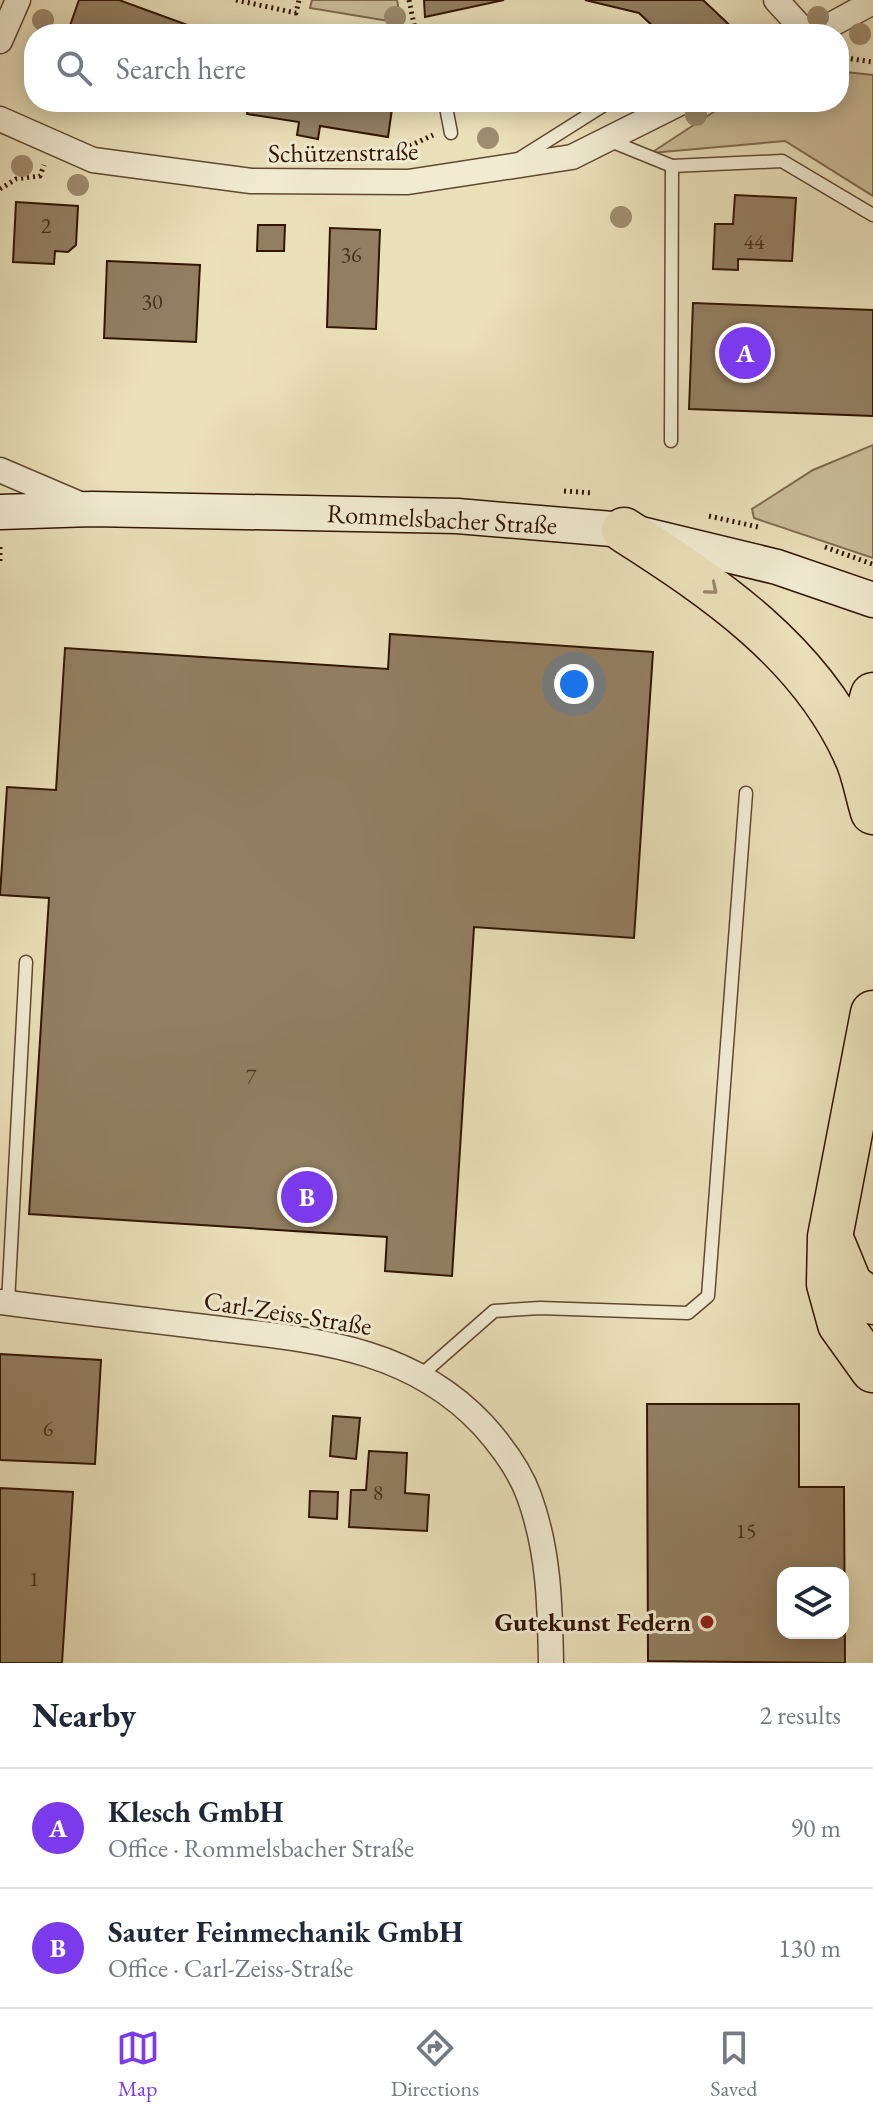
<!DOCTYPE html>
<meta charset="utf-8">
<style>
:root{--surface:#fff;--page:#f2f2f3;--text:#1f2937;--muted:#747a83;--line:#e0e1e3;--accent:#7c3aed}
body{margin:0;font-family:"EB Garamond",serif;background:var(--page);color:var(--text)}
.controls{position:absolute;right:24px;bottom:24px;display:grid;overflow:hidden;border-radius:16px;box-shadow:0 4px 20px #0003}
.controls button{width:72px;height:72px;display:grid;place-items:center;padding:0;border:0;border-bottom:2px solid var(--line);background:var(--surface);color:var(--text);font:40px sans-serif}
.you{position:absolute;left:574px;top:684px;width:28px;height:28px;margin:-20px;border:6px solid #fff;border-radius:50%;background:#1a73e8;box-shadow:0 0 0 12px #1a73e833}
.badge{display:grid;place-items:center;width:52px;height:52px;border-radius:50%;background:var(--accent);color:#fff;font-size:26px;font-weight:700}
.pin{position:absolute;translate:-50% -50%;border:4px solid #fff;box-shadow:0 2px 8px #0006}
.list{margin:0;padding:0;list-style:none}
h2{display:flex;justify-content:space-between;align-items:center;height:104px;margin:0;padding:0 32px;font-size:34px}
h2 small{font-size:26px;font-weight:400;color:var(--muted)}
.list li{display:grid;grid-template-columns:52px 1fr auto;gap:24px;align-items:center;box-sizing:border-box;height:120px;padding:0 32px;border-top:2px solid var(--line)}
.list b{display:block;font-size:30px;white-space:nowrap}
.list p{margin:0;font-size:26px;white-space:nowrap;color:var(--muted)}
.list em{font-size:26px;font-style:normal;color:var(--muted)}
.icon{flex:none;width:44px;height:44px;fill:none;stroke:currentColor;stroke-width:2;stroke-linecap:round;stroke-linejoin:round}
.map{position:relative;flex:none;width:873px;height:1663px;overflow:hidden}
.search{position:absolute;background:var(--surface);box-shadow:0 4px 20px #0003;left:24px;right:24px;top:24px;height:88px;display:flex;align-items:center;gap:20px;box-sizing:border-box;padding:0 28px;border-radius:32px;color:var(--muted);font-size:30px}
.sheet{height:344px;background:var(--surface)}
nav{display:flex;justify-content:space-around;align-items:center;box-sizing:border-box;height:112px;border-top:2px solid var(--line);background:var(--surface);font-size:22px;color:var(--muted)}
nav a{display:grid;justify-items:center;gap:4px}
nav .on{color:var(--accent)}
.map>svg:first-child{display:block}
</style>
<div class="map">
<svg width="873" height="1663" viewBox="0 0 873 1663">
<rect width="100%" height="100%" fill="#eae0ba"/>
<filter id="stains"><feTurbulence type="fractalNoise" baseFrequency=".0025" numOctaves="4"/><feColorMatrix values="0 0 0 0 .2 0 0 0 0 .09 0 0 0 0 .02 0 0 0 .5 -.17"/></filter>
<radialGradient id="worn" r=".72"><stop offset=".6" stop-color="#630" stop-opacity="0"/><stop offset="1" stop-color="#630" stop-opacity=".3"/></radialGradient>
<!-- green -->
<g fill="#cbbd9b" stroke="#7e694f" stroke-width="2">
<polygon points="312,0 397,0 401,23 310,8"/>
<polygon points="846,72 873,75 873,196 785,141 651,153 729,102 839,102 839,73"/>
<polygon points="873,445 873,558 754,518 752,509 813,470"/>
</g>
<!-- building -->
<g fill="#927f62" stroke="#321503" stroke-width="2" fill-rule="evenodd">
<polygon points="79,0 119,0 212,34 67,34"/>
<polygon points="424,0 504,0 425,17"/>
<polygon points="585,0 703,0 739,34 661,34 639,13"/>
<polygon points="249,102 393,102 388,137 320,126 318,139 297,135 299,122 247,114"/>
<polygon points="735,195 796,198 792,261 738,259 738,270 713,269 715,224 733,224"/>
<polygon points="16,202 78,206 76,245 68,252 55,251 54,264 13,262"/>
<polygon points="258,225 285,225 284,251 257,251"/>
<polygon points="330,228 380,230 376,329 327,327"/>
<polygon points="107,261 200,265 196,342 104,338"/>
<polygon points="693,303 873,310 873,416 689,409"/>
<polygon points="390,634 653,652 634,938 474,927 452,1276 385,1271 387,1237 29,1214 49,898 0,895 7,787 56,790 65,648 388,669"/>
<polygon points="0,1354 101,1360 95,1464 0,1460"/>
<path d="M647,1404h152v83h45l1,176 -197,-2zM783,1573h60v60h-60z"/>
<polygon points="333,1416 360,1418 356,1459 330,1456"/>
<polygon points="369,1451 407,1453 405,1493 429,1495 427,1531 349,1527 351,1490 366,1490"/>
<polygon points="0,1488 73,1492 62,1663 0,1663"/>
<polygon points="310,1491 338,1492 337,1519 309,1517"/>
</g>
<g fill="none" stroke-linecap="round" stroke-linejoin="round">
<!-- lane casing -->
<g stroke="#604831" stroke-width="15">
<g id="lane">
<polyline points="445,102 451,133"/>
<polyline points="608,140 672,166 782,161 873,215"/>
<polyline points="517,160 609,102"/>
<polyline points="671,441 672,166"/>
<polyline points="8,1303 26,962"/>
<polyline points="420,1376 494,1311 540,1308 688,1313 708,1296 746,793"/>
</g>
</g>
<!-- street casing -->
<g stroke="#604831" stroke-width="27">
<g id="street">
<polyline points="776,0 807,34"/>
<polyline points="814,34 873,2"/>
<polyline points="0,41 18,0"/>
<polyline points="0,119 93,160 251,181 408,182 572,157 682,102"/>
<polyline points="0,470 82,505"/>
<path d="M0,1302c68,9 136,17 205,25 103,13 202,17 278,98 18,20 37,46 46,71 20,55 21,109 22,167"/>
</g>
</g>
<!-- secondary casing -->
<g stroke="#321503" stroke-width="37">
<polyline id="secondary" points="0,512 92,509 457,516 624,530 777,567 873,600"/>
</g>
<!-- highway casing -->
<g stroke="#321503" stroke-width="47">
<g id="highway">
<path d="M624,530c91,58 185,122 231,223 9,18 12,40 18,59"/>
<polyline points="856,755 873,695"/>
<polyline points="873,1013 830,1237 829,1284 840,1324 873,1370"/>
<polyline points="834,1246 850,1285 873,1302"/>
</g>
</g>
<!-- path -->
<g stroke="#321503" stroke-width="5" stroke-dasharray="2 4" stroke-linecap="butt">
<polyline points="236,0 296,13 299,0"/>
<polyline points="409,0 416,34"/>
<polyline points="839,57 873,62"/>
<polyline points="388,156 433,135"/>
<polyline points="0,189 16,179 40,176 44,165"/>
<polyline points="564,491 593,493"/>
<polyline points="709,516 758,527"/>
<polyline points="825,547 872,564"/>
<polyline points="0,561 0,543"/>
</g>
<!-- lane -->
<use href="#lane" stroke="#f1ebd2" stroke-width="12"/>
<!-- street -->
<use href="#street" stroke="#f1ebd2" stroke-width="24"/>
<!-- secondary -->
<use href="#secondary" stroke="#f1ebd2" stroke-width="34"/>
<!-- highway -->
<use href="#highway" stroke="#eae0ba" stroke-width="44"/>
</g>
<!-- trees -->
<g fill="#9e8c6f">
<circle cx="395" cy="17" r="11"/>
<circle cx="818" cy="17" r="11"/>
<circle cx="43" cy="20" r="11"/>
<circle cx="860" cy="34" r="11"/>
<circle cx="696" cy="115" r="11"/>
<circle cx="488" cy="138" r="11"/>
<circle cx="22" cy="166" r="11"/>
<circle cx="78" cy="185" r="11"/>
<circle cx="621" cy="217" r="11"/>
</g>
<!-- one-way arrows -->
<defs><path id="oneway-chevron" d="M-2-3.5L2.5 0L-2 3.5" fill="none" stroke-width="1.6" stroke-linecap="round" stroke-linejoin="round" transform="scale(2)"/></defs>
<use stroke="#978568" href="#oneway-chevron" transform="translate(712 589) rotate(40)"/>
<!-- markers -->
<circle fill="#8f2418" stroke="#f1ebd2" stroke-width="3" cx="707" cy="1622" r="8"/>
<g text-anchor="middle" stroke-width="6" stroke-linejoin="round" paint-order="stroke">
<!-- number labels -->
<g font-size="22" fill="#4a301b">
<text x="46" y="233">2</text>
<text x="754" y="249">44</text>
<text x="351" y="262">36</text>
<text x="152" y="309">30</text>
<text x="251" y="1084">7</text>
<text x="48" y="1436">6</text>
<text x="378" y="1500">8</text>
<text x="746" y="1538">15</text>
<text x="34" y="1586">1</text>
</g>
<!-- street labels -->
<g font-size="26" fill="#321503" stroke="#f1ebd2">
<text transform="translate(343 152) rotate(-1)" y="9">Schützenstraße</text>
<text transform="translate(442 519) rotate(3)" y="9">Rommelsbacher Straße</text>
<text transform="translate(288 1313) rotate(9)" y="9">Carl-Zeiss-Straße</text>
</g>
<!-- poi labels -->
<g font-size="26" font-weight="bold" fill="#321503" stroke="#f1ebd2" text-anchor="end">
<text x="691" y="1631">Gutekunst Federn</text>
</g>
</g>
<rect width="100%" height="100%" filter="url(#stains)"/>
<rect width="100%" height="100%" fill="url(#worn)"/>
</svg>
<div class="controls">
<button><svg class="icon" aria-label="layers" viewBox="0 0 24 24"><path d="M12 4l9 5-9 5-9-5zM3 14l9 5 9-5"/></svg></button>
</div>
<div class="you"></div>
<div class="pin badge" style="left:745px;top:353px">A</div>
<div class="pin badge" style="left:307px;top:1197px">B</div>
<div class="search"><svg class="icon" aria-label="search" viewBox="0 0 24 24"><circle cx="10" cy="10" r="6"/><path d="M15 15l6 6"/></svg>Search here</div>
</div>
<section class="sheet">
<h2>Nearby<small>2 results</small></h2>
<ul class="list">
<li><span class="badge">A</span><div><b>Klesch GmbH</b><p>Office · Rommelsbacher Straße</p></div><em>90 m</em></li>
<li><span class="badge">B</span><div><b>Sauter Feinmechanik GmbH</b><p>Office · Carl-Zeiss-Straße</p></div><em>130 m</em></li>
</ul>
</section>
<nav>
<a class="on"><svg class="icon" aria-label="map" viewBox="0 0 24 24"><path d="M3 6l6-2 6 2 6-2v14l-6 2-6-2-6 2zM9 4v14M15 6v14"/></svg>Map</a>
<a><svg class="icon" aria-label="directions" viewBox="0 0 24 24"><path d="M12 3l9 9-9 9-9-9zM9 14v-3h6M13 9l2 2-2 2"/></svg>Directions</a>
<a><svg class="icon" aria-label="saved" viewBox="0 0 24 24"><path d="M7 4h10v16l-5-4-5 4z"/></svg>Saved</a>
</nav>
